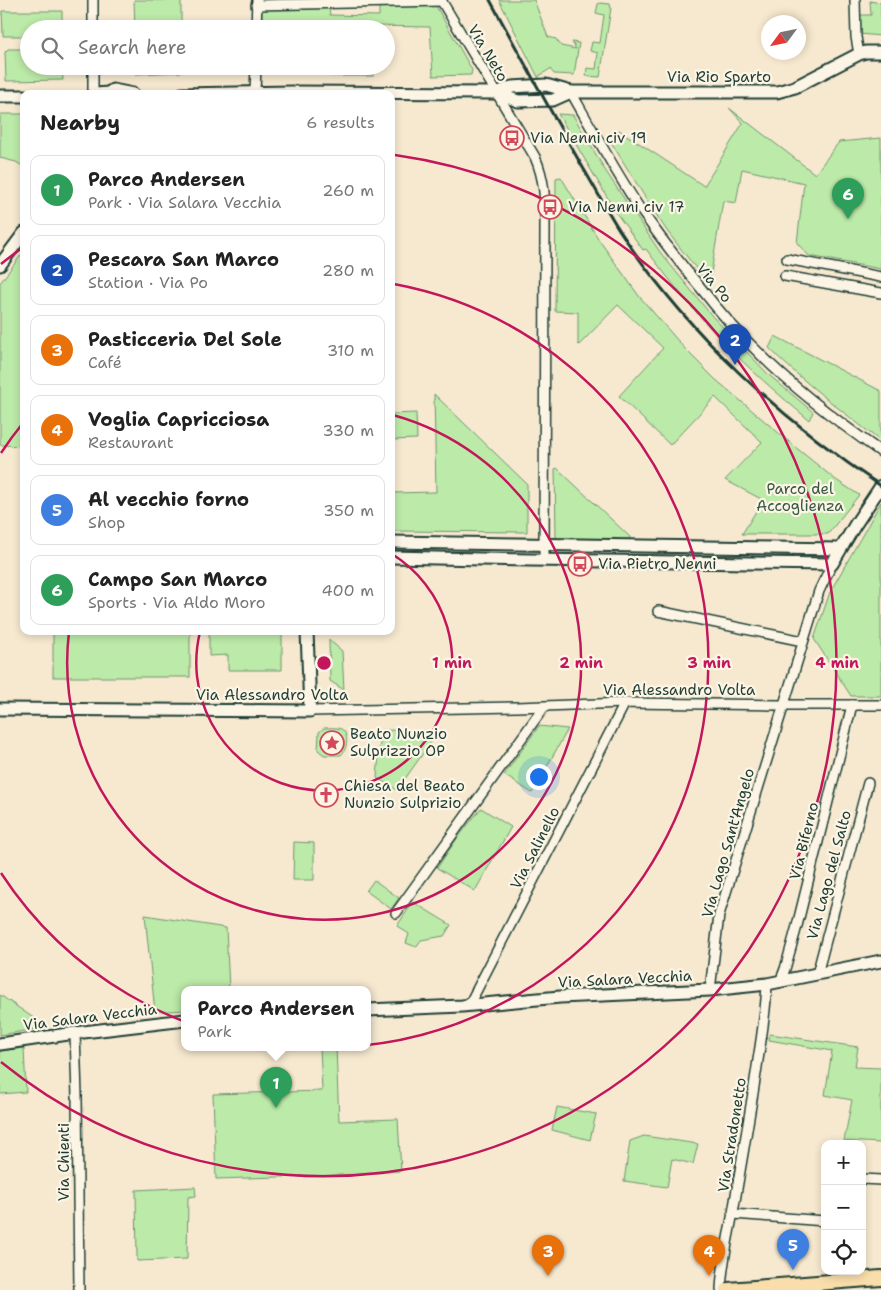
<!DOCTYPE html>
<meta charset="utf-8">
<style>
:root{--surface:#fff;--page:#f6f6f6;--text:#222;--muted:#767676;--line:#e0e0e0;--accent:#0f766e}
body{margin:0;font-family:"Shantell Sans",sans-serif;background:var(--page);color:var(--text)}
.controls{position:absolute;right:15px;bottom:15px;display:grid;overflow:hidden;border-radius:10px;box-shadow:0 2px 8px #0003}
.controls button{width:45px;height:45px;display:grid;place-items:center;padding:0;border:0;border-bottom:1px solid var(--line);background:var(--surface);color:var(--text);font:25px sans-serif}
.compass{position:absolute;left:761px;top:15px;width:45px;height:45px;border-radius:50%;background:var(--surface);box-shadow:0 2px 8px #0003;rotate:237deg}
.you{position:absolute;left:538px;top:776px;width:18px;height:18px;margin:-12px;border:4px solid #fff;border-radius:50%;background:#1a73e8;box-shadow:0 0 0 8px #1a73e833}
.badge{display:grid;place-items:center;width:32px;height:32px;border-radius:50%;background:var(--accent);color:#fff;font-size:16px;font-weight:700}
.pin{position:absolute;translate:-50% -41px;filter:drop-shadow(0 1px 2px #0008)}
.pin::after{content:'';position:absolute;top:26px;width:18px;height:15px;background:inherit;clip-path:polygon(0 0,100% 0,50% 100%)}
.popup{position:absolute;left:181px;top:986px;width:190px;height:65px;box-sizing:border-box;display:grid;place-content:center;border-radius:10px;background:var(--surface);filter:drop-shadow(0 1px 4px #0005);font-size:16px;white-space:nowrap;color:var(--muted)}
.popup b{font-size:19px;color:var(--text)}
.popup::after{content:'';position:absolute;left:50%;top:100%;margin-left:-10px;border:10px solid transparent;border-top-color:var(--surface)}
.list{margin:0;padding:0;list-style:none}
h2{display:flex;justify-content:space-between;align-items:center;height:65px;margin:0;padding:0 20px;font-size:21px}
h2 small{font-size:16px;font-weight:400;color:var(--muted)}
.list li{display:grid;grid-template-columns:32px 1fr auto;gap:15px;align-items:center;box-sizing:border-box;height:70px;margin:0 10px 10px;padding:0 10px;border:1px solid var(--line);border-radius:10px}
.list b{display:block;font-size:19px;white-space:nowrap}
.list p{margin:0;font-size:16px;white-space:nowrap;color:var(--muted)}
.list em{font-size:16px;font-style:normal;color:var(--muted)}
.icon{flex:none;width:28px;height:28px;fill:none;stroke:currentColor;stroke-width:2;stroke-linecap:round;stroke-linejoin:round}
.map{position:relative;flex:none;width:881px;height:1290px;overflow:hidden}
.search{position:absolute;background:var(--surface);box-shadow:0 2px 8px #0003;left:20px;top:20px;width:375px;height:55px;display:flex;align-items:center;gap:12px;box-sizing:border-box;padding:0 18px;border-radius:28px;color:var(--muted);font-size:19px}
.panel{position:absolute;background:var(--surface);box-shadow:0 2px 8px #0003;left:20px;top:90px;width:375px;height:545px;border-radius:10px}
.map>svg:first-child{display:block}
</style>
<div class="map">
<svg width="881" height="1290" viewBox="0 0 881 1290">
<rect width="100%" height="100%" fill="#f7e9d0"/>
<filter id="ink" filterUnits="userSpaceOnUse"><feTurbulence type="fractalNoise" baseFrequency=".02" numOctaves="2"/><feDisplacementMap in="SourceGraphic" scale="10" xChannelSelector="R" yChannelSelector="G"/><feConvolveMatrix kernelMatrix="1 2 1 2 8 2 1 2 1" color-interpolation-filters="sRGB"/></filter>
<g filter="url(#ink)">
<!-- green -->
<g fill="#bceaa8" stroke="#6e946e">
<polygon points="134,0 181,0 181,29 135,29"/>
<polygon points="499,0 534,0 548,37 556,39 561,46 576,49 572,42 579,43 574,75 554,74 550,69 539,76 539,79"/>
<polygon points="870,1 881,3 881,36 859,34 858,15 871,15"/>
<polygon points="600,3 610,4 611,8 600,77 586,76 587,68 596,69 598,53 590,51 592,42 600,43 604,15 596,13 598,4"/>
<polygon points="436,6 472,70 471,75 433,76 430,27 372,26 372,29 259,29 259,7 329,7 330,15 379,16 379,7"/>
<polygon points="2,11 62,11 62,29 29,29 29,36 3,36"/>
<polygon points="8,49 29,49 29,66 62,66 63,80 6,81 5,52"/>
<polygon points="135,66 181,66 181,72 135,74"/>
<rect x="331" y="66" width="42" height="10"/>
<polygon points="729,108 815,174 839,142 881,138 881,269 809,256 797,243 804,183 742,169 736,203 723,201 709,285 667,231 648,202 611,142 619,130 704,186 743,123"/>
<polygon points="0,114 24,114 24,167 16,162 0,158"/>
<path d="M558,114l15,1 32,55 28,42 27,40 52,64 57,59 44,37 -4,8c-30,-25 -61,-52 -88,-80 -27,-29 -52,-60 -75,-91l-3,1 -26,-36z"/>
<polygon points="561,177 599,240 639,296 686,350 715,379 794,446 836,480 859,495 828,534 742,534 763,500 725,480 762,442 715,397 670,445 619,396 663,348 618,305 579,345 578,344 578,312 555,311 556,178"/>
<polygon points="24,251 24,446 0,445 0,283"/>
<path d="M775,336l106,55v49h-2c-38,-30 -76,-58 -110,-92z"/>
<polygon points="434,394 527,484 527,532 391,531 391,493 436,492"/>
<polygon points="416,413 417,439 391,440 391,414"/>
<polygon points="557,468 630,537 629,540 556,539 555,469"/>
<polygon points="881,502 881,696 851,696 814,639 830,592"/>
<rect x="53" y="631" width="137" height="46"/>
<polygon points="209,631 282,631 282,670 228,670 228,655 209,656"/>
<polygon points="329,640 342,651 344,690 330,681"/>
<polygon points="539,726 568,729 532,793 504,775"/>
<path d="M324,728c5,0 12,-1 17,1 9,4 6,21 0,26h-17l-6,-5 1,-18z"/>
<polygon points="381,730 439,731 397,790 377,778"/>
<polygon points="481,808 511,827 475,891 437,868 456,840"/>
<polygon points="294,842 314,843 314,880 293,880"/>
<polygon points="374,880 399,898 391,909 366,891"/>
<polygon points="413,902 451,925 444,936 421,940 416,947 406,943 409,934 397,926"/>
<polygon points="145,915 226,928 229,989 185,989 185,1010 155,1012"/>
<polygon points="0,995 35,1019 37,1029 0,1035"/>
<polygon points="770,1034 858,1047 855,1067 881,1068 881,1143 844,1141 852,1100 825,1095 832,1051 769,1040"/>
<polygon points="320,1047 336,1047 339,1121 398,1119 401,1171 341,1175 216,1179 213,1094 322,1091"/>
<polygon points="24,1048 26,1092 0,1094 0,1051"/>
<polygon points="557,1107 596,1114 590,1140 552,1130"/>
<polygon points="644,1136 698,1144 693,1164 672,1159 667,1187 624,1181 630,1141"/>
<polygon points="195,1187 196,1196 188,1197 187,1259 137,1261 136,1190"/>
</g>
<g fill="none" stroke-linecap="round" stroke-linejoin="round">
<!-- minor casing -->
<g stroke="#1f3d34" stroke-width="12">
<g id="minor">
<polyline points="93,0 93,29"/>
<path d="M441,0l94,157c11,25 10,47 10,74l-1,330"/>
<polyline points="855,0 856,37 859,54"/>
<polyline points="256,5 442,1"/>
<polyline points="256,29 257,0"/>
<polyline points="255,92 256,66"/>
<path d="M571,92c22,39 44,79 69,117 19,27 39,53 60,78 18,23 37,45 58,65 37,38 80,70 123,100"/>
<polyline points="93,94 93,66"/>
<polyline points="787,259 881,277"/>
<polyline points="785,276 881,293"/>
<polyline points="658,611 803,641"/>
<polyline points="310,711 517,707 625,703 783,705 881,705"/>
<polyline points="396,913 544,707"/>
<polyline points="817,974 868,783"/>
<polyline points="780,982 785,969 797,926 852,705"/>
<polyline points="710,990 719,915 819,591 832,564"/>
<polyline points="469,1005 625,703"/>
<polyline points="75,1033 77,1096 79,1290"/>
<polyline points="862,1179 881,1180"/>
<polyline points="733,1214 825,1221"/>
<path d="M721,1290c1,-28 8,-55 13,-83 8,-49 17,-98 24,-147 4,-25 8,-50 9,-76"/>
</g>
</g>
<!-- tertiary casing -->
<g stroke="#1f3d34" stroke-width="15">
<g id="tertiary">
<polyline points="496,93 512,87 546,85 571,92 777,92 795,87 859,54 866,52 881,52"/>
<polyline points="96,94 108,93 113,90 133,94"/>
<polyline points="182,94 293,92 496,93 518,101 553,100 571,92"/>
<polyline points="0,96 24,96"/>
<polyline points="0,265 24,233"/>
<polyline points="391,542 840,549"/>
<polyline points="391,557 531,560 832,564 855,525 881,486"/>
<polyline points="0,709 310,711 307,631"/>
<polyline points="367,1010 462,1006 560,997 710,990 767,984 881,961"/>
<polyline points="0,1044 75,1033 185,1020"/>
</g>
</g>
<!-- primary casing -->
<g stroke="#1f3d34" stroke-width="18">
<polyline id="primary" points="728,1290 881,1278"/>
</g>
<!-- minor -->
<use href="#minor" stroke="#fcf5e5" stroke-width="9"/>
<!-- tertiary -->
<use href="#tertiary" stroke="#fcf5e5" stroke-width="11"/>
<!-- primary -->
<use href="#primary" stroke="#f9deab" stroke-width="14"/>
<!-- rail -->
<path stroke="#1f3d34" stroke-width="3" d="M490,0c33,60 65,120 99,178 11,19 21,38 33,56 66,100 160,186 259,252"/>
</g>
</g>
<!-- distance rings -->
<g fill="none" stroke="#c2185b" stroke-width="2.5">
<path d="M392 554A128 128 0 1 1 200 632"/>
<path d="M393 415A257 257 0 1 1 69 632"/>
<path d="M1 453A385 385 0 0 1 23 423M394 284A385 385 0 1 1 1 873"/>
<path d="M1 264A513 513 0 0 1 22 248M395 155A513 513 0 1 1 1 1062"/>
</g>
<!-- icons -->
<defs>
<g id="bus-ring" transform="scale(1.25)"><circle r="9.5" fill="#fcf5e5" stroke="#d1495b" stroke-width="1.5"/><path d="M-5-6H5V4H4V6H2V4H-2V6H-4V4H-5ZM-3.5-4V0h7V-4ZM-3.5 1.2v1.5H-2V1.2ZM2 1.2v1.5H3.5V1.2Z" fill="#d1495b"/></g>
<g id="sight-ring" transform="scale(1.25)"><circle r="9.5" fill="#fcf5e5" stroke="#d1495b" stroke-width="1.5"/><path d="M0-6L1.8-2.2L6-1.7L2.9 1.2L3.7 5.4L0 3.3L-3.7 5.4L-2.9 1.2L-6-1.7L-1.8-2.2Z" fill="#d1495b"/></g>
<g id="church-ring" transform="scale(1.25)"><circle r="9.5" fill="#fcf5e5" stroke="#d1495b" stroke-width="1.5"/><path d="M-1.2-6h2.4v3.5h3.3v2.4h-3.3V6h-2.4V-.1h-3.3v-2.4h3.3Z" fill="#d1495b"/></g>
</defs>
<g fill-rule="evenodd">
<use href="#bus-ring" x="512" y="138"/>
<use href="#bus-ring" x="550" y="207"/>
<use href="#bus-ring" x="580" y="564"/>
<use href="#sight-ring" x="332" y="743"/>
<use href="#church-ring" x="326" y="795"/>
</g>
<g text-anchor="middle" stroke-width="4.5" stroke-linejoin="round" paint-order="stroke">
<!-- street labels -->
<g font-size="15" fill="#1f3d34" stroke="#fcf5e5">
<text transform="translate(488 53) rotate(59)" y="5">Via Neto</text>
<text x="719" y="82">Via Rio Sparto</text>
<text transform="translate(714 283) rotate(50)" y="5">Via Po</text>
<text x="679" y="695">Via Alessandro Volta</text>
<text x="272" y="700">Via Alessandro Volta</text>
<text transform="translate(804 841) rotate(-76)" y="5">Via Biferno</text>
<text transform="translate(728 843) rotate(-74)" y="5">Via Lago Sant'Angelo</text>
<text transform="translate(535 848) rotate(-63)" y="5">Via Salinello</text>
<text transform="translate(829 875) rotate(-75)" y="5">Via Lago del Salto</text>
<text transform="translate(625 979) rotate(-3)" y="5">Via Salara Vecchia</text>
<text transform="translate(90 1017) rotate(-7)" y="5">Via Salara Vecchia</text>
<text transform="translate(732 1135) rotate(-81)" y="5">Via Stradonetto</text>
<text transform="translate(64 1162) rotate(-90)" y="5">Via Chienti</text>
</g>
<!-- poi labels -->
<g font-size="15" fill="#1f3d34" stroke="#fcf5e5" text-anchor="start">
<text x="530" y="143">Via Nenni civ 19</text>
<text x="568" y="212">Via Nenni civ 17</text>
<text x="598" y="569">Via Pietro Nenni</text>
<text x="350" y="739">Beato Nunzio<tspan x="350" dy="17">Sulprizzio OP</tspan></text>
<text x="344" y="791">Chiesa del Beato<tspan x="344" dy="17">Nunzio Sulprizio</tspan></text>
</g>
<!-- park labels -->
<g font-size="15" fill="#375745" stroke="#fcf5e5">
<text x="800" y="494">Parco del<tspan x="800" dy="17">Accoglienza</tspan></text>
</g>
</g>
<circle cx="324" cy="663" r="8" fill="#c2185b" stroke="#fcf5e5" stroke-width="2.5"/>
<g font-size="15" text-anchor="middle" font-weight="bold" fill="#c2185b" stroke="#fcf5e5" stroke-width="4.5" stroke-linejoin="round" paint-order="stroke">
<text x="452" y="668">1 min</text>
<text x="581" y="668">2 min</text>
<text x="709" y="668">3 min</text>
<text x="837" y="668">4 min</text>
</g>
</svg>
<div class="controls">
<button>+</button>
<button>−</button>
<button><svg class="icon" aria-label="locate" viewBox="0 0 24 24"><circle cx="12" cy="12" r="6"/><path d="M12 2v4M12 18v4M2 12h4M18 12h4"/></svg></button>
</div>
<svg class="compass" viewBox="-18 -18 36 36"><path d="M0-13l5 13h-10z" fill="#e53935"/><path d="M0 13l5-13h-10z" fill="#767676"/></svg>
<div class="you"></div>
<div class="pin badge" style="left:276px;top:1108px;background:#2e9e5b">1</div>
<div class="popup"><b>Parco Andersen</b>Park</div>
<div class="pin badge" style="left:735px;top:365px;background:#1a4fb4">2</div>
<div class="pin badge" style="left:548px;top:1276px;background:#e8710a">3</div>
<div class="pin badge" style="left:709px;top:1276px;background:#e8710a">4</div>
<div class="pin badge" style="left:793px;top:1270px;background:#3f7fe0">5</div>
<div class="pin badge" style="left:848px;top:219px;background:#2e9e5b">6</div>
<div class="search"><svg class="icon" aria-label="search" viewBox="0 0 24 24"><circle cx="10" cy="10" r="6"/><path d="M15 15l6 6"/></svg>Search here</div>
<section class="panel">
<h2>Nearby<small>6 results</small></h2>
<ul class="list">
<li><span class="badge" style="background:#2e9e5b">1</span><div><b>Parco Andersen</b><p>Park · Via Salara Vecchia</p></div><em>260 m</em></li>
<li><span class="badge" style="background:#1a4fb4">2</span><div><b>Pescara San Marco</b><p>Station · Via Po</p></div><em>280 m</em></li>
<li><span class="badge" style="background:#e8710a">3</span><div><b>Pasticceria Del Sole</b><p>Café</p></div><em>310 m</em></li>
<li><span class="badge" style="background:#e8710a">4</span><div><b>Voglia Capricciosa</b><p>Restaurant</p></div><em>330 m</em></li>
<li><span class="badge" style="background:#3f7fe0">5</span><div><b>Al vecchio forno</b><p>Shop</p></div><em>350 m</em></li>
<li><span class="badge" style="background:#2e9e5b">6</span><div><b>Campo San Marco</b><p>Sports · Via Aldo Moro</p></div><em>400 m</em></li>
</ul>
</section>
</div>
